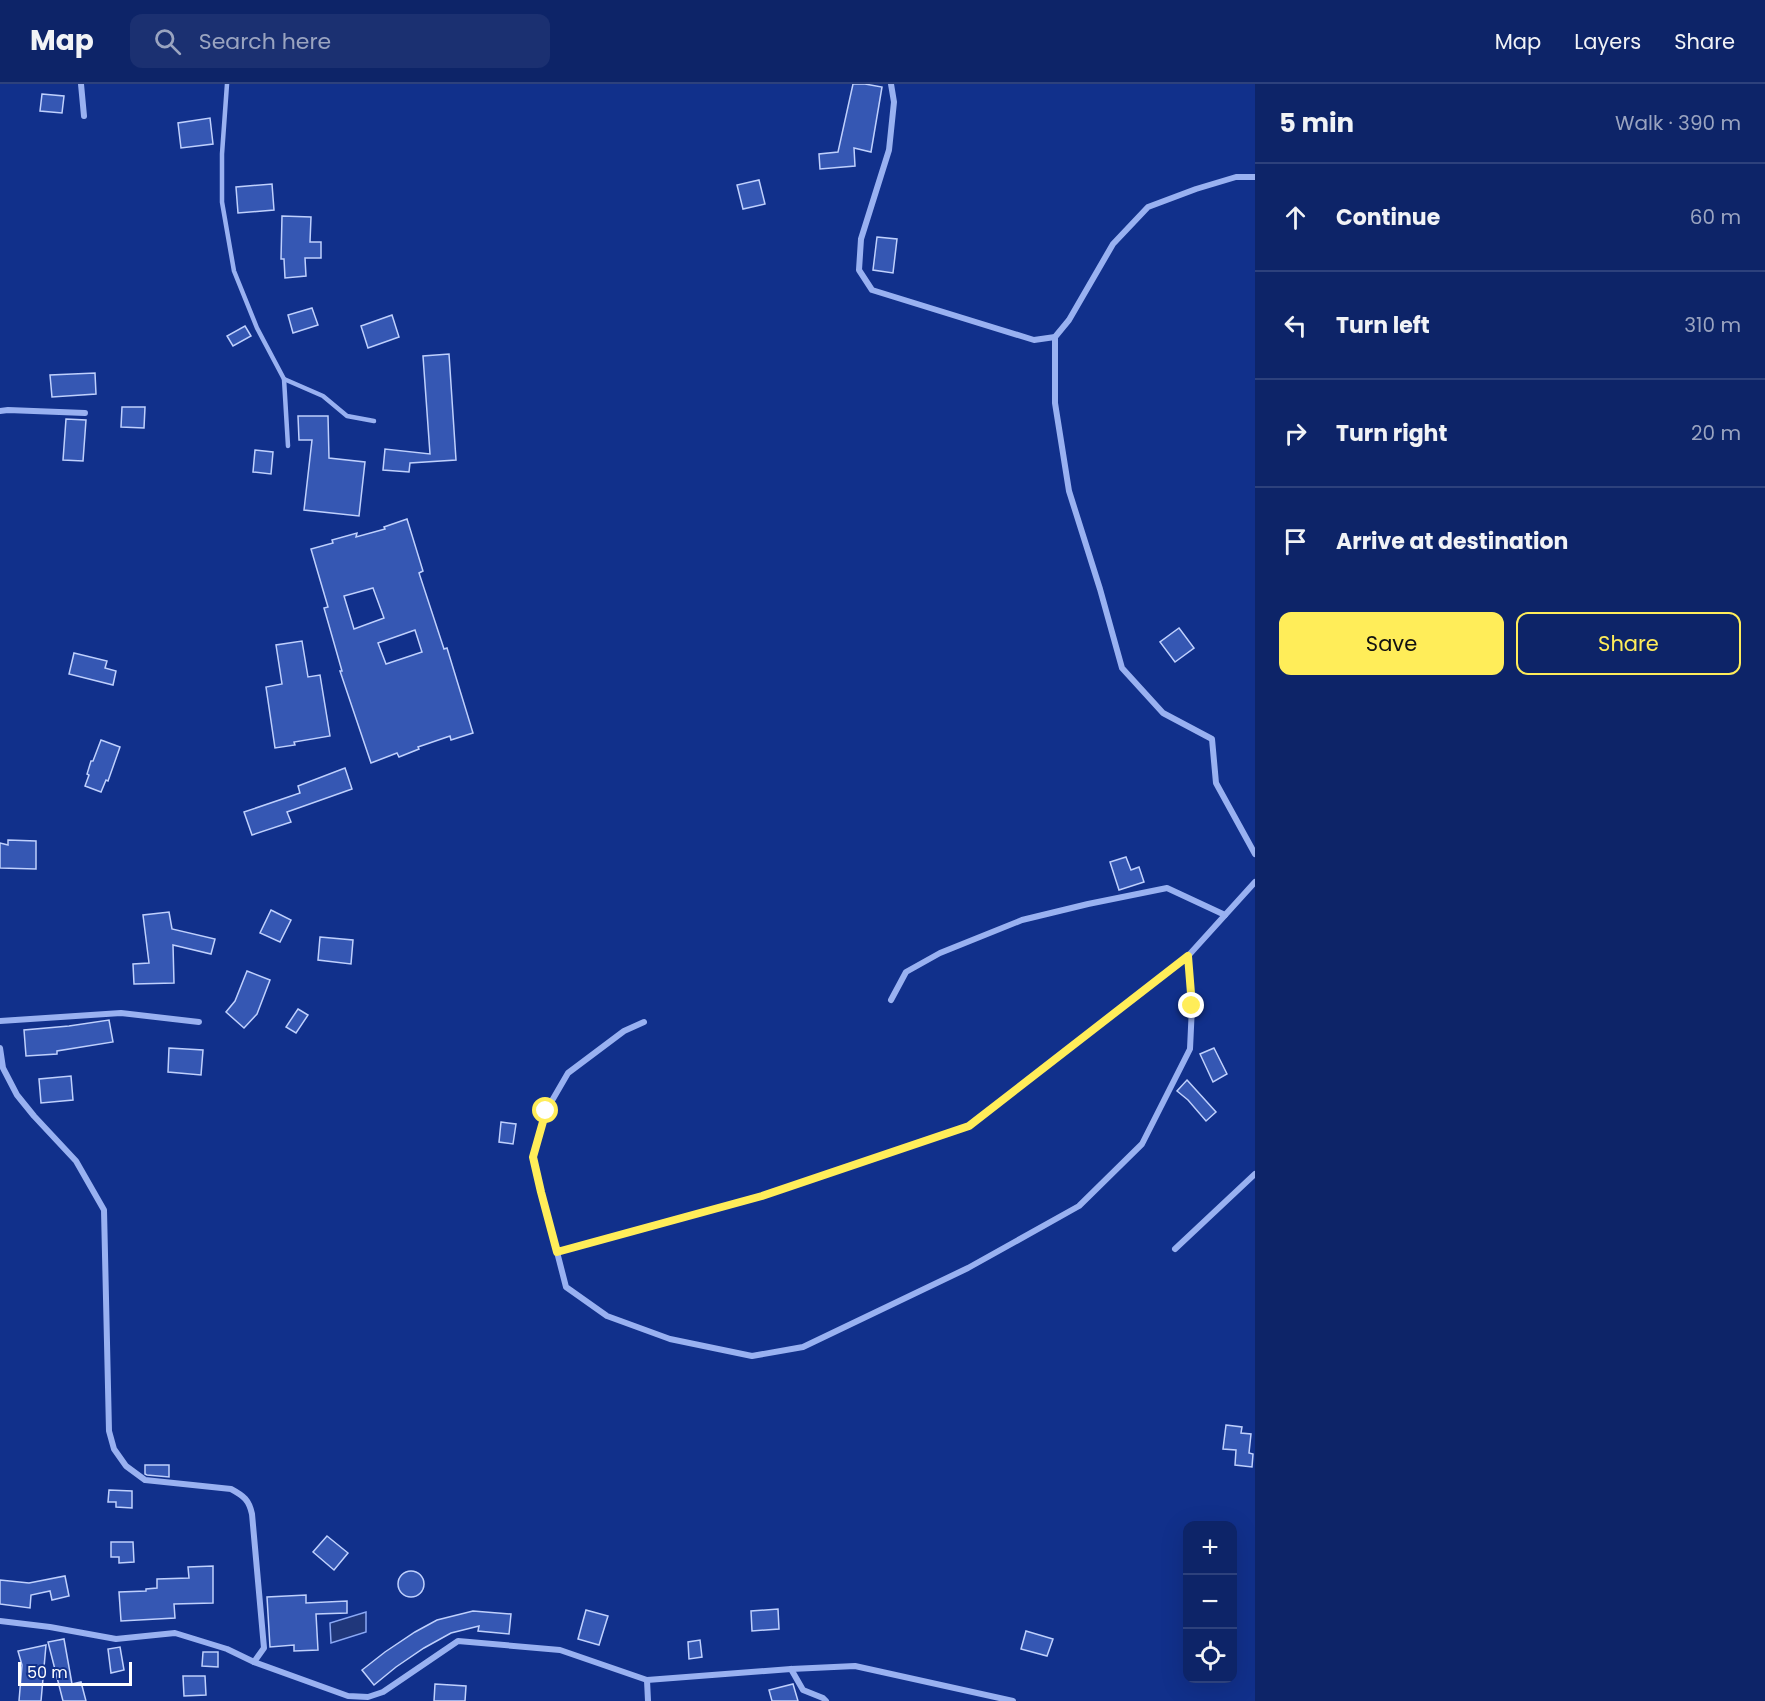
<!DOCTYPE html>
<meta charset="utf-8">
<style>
:root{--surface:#0d2468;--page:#1b3071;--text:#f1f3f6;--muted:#9aa4c0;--line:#2d417c;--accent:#ffed59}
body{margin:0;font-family:Poppins,sans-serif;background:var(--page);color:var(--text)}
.controls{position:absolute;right:18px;bottom:18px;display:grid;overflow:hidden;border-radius:12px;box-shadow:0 6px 24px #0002}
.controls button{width:54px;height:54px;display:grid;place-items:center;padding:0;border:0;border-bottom:2px solid var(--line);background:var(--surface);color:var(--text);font:30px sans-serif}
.scale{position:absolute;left:18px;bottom:15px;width:114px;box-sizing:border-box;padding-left:6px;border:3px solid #fff;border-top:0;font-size:16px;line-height:21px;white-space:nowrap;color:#fff;-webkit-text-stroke:4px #11308b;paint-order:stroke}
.stop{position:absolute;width:18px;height:18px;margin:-14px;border:4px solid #ffed59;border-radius:50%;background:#fff}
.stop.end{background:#ffed59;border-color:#fff;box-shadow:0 2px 6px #0008}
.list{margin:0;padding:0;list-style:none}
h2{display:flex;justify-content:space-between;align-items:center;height:78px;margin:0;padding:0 24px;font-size:26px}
h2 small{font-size:20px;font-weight:400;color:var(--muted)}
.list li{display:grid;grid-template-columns:39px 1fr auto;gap:18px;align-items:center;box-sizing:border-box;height:108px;padding:0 24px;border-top:2px solid var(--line)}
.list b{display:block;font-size:22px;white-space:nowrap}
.list em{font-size:20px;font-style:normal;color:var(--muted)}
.actions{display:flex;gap:12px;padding:18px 24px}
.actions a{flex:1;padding:14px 0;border:2px solid var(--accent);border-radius:12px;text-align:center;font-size:21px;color:var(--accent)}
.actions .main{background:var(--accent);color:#111}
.icon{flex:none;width:33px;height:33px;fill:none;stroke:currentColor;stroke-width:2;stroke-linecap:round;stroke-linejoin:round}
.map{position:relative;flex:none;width:1255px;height:1617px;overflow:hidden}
header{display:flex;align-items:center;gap:36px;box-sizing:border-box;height:84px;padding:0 30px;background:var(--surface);border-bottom:2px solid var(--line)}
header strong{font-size:28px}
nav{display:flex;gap:33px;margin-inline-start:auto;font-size:21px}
.search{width:420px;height:54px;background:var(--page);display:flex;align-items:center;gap:15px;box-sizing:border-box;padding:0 21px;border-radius:12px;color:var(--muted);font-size:22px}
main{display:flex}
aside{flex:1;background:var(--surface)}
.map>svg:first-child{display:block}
</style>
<header>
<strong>Map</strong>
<div class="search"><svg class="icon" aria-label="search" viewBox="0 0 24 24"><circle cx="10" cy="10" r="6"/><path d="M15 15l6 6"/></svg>Search here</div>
<nav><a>Map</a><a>Layers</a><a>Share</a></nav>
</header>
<main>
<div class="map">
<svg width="1255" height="1617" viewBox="0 0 1255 1617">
<rect width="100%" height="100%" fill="#11308b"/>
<!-- water -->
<polygon fill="#20377b" stroke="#8aa8f5" stroke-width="1.5" points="366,1528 366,1548 331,1559 330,1539"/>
<!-- building -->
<g fill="#3557b3" stroke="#bfd0fd" stroke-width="1.5" fill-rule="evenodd">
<polygon points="853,0 865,0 882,3 871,68 854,64 855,82 820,85 819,70 838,68"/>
<polygon points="42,10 64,12 62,29 40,27"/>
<polygon points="210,34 213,60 181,64 178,39"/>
<polygon points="759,96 765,120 743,125 737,101"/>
<polygon points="272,100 274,126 238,129 236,103"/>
<polygon points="282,132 311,133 310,158 321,158 321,174 305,174 306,192 285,194 284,175 281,175"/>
<polygon points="877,153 897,155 893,189 873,186"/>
<polygon points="312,224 318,241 293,249 288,231"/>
<polygon points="392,231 399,253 368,264 361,242"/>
<polygon points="245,242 251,252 233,262 227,252"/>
<polygon points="449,270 456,376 410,379 409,388 383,386 385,365 430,370 423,272"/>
<polygon points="95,289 96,310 52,313 50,291"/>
<polygon points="122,323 145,323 144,344 121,343"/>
<polygon points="298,332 328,332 329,374 365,378 359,432 304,426 312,356 299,356"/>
<polygon points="66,335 86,336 83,377 63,376"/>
<polygon points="255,366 273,368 271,390 253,388"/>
<path d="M407,435l16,52 -4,2 25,76 3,-1 26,85 -22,7 -1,-4 -32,11 1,2 -20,8 -2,-4 -26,10 -31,-92h2l-18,-63 4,-1 -17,-58 22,-6 -1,-3 25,-7 -1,4 29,-8 -1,-2zM373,504l11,30 -30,11 -10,-33zM415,546l7,22 -36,12 -8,-21z"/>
<polygon points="1179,544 1194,564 1175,578 1160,558"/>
<polygon points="302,557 308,593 320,591 330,652 294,658 295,661 275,664 266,603 282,600 276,561"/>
<polygon points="74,569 107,577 105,584 116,587 113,601 69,590"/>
<polygon points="101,656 120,663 108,697 106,696 101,708 85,702 89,691 87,690 91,677 93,677"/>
<polygon points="345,684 352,705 287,728 291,738 252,751 244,728 300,709 298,702"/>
<polygon points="8,756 36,757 36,785 0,784 0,759 8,761"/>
<polygon points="1126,773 1131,786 1139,783 1144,798 1119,806 1110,778"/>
<polygon points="271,826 291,836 280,858 260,849"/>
<polygon points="169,828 172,845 215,855 211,870 173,861 174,899 134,900 133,880 149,879 143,831"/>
<polygon points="320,853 353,856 351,880 318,876"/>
<polygon points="247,887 270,896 257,930 244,944 226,928 235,917"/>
<polygon points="298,925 308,931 296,949 286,943"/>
<polygon points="109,936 113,958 57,967 57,970 26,972 24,946 69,942"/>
<polygon points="169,964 203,966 201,991 168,988"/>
<polygon points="1214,964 1227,990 1213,998 1200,970"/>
<polygon points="71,992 73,1016 41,1019 39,995"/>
<polygon points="1187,996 1216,1028 1206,1037 1188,1016 1177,1007"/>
<polygon points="501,1038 516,1040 513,1060 499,1058"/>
<polygon points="1226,1341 1242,1343 1241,1349 1251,1350 1249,1369 1253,1370 1252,1383 1235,1381 1236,1366 1223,1365"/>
<polygon points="145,1381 169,1381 169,1393 147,1391 145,1390"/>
<polygon points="109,1406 132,1407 132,1424 116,1423 116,1418 108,1418"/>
<polygon points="327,1452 348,1469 334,1486 313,1468"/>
<polygon points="111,1458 133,1458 134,1478 119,1479 119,1473 111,1473"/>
<polygon points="213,1482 213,1519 174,1520 175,1534 121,1537 119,1508 146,1507 146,1505 157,1504 157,1495 189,1494 188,1483"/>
<circle cx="411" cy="1500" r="13"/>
<polygon points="65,1492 69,1512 52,1516 50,1507 31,1511 30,1524 0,1520 0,1496 29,1499"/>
<polygon points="306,1511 306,1519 347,1517 347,1529 316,1530 318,1566 294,1567 294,1561 270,1563 267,1513"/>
<polygon points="778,1525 779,1545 752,1547 751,1527"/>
<polygon points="586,1526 608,1532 599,1561 578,1555"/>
<polygon points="473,1527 511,1530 509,1550 478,1547 479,1542 451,1549 424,1564 396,1583 374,1601 362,1586 385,1568 415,1548 437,1536"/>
<polygon points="1026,1547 1053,1555 1047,1572 1021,1565"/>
<polygon points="64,1555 72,1600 81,1598 86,1617 63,1617 48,1558"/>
<polygon points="700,1556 702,1573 689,1575 688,1558"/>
<polygon points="46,1561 41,1617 19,1617 22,1581 18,1567"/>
<polygon points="120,1563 124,1586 111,1589 108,1565"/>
<polygon points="203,1568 218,1568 218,1583 202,1582"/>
<polygon points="183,1592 205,1592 206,1611 184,1612"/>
<polygon points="435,1600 466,1602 465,1617 434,1617"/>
<polygon points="793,1600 798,1617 772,1617 769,1606"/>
</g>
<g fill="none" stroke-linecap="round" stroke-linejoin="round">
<!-- lane -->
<g stroke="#99b1f1" stroke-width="4.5">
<polyline points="227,0 222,70 222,118 234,187 257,244 284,295 288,362"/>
<polyline points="284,295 323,312 347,332 374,337"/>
</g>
<!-- street -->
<g stroke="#99b1f1" stroke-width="6">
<polyline points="81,0 84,32"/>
<polyline points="891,0 894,18 889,66 861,155 859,186 872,206 1034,256 1055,253 1069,236 1113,160 1148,123 1196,105 1236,93 1255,93"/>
<polyline points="1055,253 1055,319 1069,407 1100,505 1122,584 1163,629 1212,655 1216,699 1255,770"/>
<polyline points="0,327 8,326 85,329"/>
<polyline points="1188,872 1192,922 1190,965 1142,1060 1079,1122 968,1184 803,1263 752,1272 670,1255 607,1232 566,1203 557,1168 762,1112 969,1042 1188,872 1255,798"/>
<polyline points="891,916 906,888 940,869 1022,836 1088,820 1167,804 1225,831"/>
<polyline points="0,937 121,929 199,938"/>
<path d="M0,964l3,20 14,27 17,21 42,45 28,49 5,221 5,18 12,17 19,14 86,9c13,7 18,11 21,25l12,134 -10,14"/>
<polyline points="1175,1165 1255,1090"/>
<polyline points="557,1168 541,1108 533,1073 546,1027 568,989 624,947 644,938"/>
<polyline points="0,1537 50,1543 116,1555 175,1549 227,1565 254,1578 348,1612 368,1613 383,1608 458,1557 560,1566 647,1596 791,1585 855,1582 1013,1617"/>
<polyline points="791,1585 803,1606 823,1614 826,1617"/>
<polyline points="647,1596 648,1617"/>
</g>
</g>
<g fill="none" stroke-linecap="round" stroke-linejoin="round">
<!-- route -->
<polyline stroke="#ffed59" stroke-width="8" points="546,1027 533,1073 541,1108 557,1168 762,1112 969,1042 1188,872 1192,922"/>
</g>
</svg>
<div class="controls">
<button>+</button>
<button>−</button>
<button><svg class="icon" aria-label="locate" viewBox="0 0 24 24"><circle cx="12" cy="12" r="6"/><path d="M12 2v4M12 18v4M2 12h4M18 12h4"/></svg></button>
</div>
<div class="scale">50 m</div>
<div class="stop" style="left:546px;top:1027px"></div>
<div class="stop end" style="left:1192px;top:922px"></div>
</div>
<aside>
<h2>5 min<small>Walk · 390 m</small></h2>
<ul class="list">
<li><svg class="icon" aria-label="ahead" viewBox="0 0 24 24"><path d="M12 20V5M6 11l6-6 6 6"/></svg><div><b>Continue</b></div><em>60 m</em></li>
<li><svg class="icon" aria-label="left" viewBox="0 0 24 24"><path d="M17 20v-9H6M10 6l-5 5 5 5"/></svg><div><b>Turn left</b></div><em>310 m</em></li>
<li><svg class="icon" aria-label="right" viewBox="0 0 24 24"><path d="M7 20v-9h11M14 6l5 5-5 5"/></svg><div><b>Turn right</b></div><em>20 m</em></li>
<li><svg class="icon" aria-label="arrive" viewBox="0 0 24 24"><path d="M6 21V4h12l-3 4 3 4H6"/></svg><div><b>Arrive at destination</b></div></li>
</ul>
<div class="actions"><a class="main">Save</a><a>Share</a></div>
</aside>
</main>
